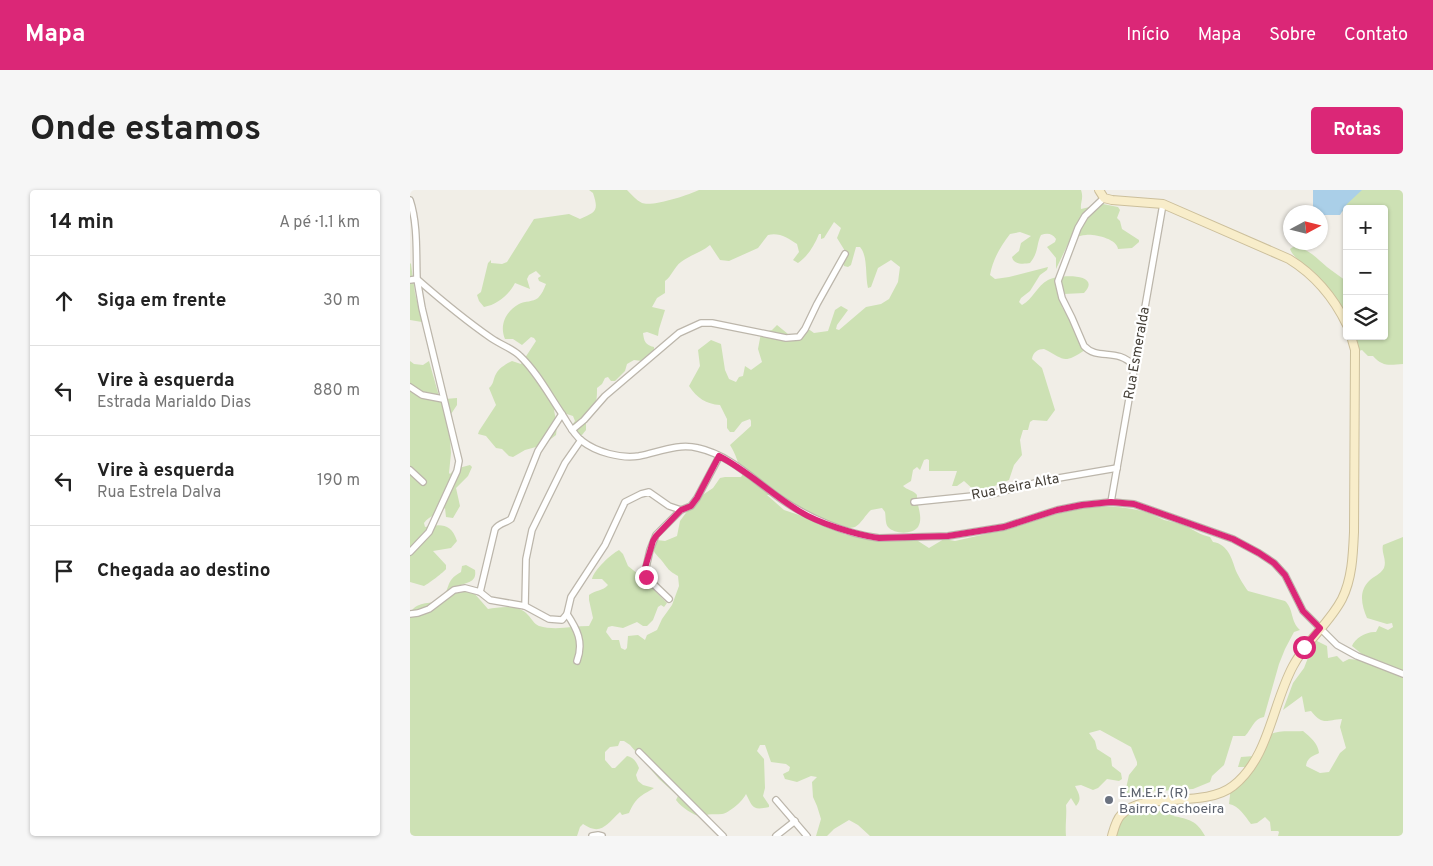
<!DOCTYPE html>
<html lang="pt">
<meta charset="utf-8">
<style>
:root{--surface:#fff;--page:#f6f6f6;--text:#222;--muted:#767676;--line:#e0e0e0;--accent:#db2777}
body{margin:0;font-family:Overpass,sans-serif;background:var(--page);color:var(--text)}
.controls{position:absolute;right:15px;top:15px;display:grid;overflow:hidden;border-radius:5px;box-shadow:0 1px 4px #0004}
.controls button{width:45px;height:45px;display:grid;place-items:center;padding:0;border:0;border-bottom:1px solid var(--line);background:var(--surface);color:var(--text);font:25px sans-serif}
.compass{position:absolute;left:873px;top:15px;width:45px;height:45px;border-radius:50%;background:var(--surface);box-shadow:0 1px 4px #0004;rotate:83deg}
.stop{position:absolute;width:15px;height:15px;margin:-11px;border:4px solid #db2777;border-radius:50%;background:#fff}
.stop.end{background:#db2777;border-color:#fff;box-shadow:0 1px 5px #0008}
.list{margin:0;padding:0;list-style:none}
h2{display:flex;justify-content:space-between;align-items:center;height:65px;margin:0;padding:0 20px;font-size:21px}
h2 small{font-size:16px;font-weight:400;color:var(--muted)}
.list li{display:grid;grid-template-columns:32px 1fr auto;gap:15px;align-items:center;box-sizing:border-box;height:90px;padding:0 20px;border-top:1px solid var(--line)}
.list b{display:block;font-size:19px;white-space:nowrap}
.list p{margin:0;font-size:16px;white-space:nowrap;color:var(--muted)}
.list em{font-size:16px;font-style:normal;color:var(--muted)}
.icon{flex:none;width:28px;height:28px;fill:none;stroke:currentColor;stroke-width:2;stroke-linecap:round;stroke-linejoin:round}
.map{position:relative;flex:none;width:993px;height:646px;overflow:hidden;border-radius:5px}
header{display:flex;align-items:center;gap:30px;box-sizing:border-box;height:70px;padding:0 25px;background:var(--accent);color:#fff}
header strong{font-size:24px}
nav{display:flex;gap:28px;margin-inline-start:auto;font-size:18px}
.intro{display:flex;align-items:center;justify-content:space-between;box-sizing:border-box;height:120px;padding:0 30px}
h1{margin:0;font-size:35px}
.button{padding:12px 22px;border-radius:5px;background:var(--accent);color:#fff;font-size:18px;font-weight:700}
main{display:flex;gap:30px;padding:0 30px}
aside{flex:1;background:var(--surface);border-radius:5px;box-shadow:0 1px 4px #0004}
.map>svg:first-child{display:block}
</style>
<header>
<strong>Mapa</strong>
<nav><a>Início</a><a>Mapa</a><a>Sobre</a><a>Contato</a></nav>
</header>
<div class="intro"><h1>Onde estamos</h1><a class="button">Rotas</a></div>
<main>
<aside>
<h2>14 min<small>A pé · 1.1 km</small></h2>
<ul class="list">
<li><svg class="icon" aria-label="ahead" viewBox="0 0 24 24"><path d="M12 20V5M6 11l6-6 6 6"/></svg><div><b>Siga em frente</b></div><em>30 m</em></li>
<li><svg class="icon" aria-label="left" viewBox="0 0 24 24"><path d="M17 20v-9H6M10 6l-5 5 5 5"/></svg><div><b>Vire à esquerda</b><p>Estrada Marialdo Dias</p></div><em>880 m</em></li>
<li><svg class="icon" aria-label="left" viewBox="0 0 24 24"><path d="M17 20v-9H6M10 6l-5 5 5 5"/></svg><div><b>Vire à esquerda</b><p>Rua Estrela Dalva</p></div><em>190 m</em></li>
<li><svg class="icon" aria-label="arrive" viewBox="0 0 24 24"><path d="M6 21V4h12l-3 4 3 4H6"/></svg><div><b>Chegada ao destino</b></div></li>
</ul>
</aside>
<div class="map">
<svg width="993" height="646" viewBox="0 0 993 646">
<rect width="100%" height="100%" fill="#f1eee7"/>
<!-- green -->
<g fill="#cde1b4">
<path d="M179,0h38c5,5 9,10 15,13 10,4 47,-8 57,-13h382c3,9 -1,12 0,19l22,-5 15,3 2,3 -3,8 3,3 2,8 17,11v2l-7,6 -14,1c-1,-10 -23,-15 -32,-14 -4,0 -8,2 -12,2l-6,7 -12,25v-11l-9,-11 8,-5 1,-3c-4,-6 -9,-6 -15,-4 -5,10 -2,17 -11,28 -6,1 -17,2 -18,-6l7,-6 2,-8 10,-7 -11,-4 -10,2c-10,13 -17,25 -20,41l5,4 14,-2 39,-10 -1,3 -7,5 -10,16 -9,7 -2,4 3,3c11,-6 15,-19 26,-25 11,-6 55,-7 36,13l-20,1 -3,4 1,9 10,15 13,28c-23,15 -20,9 -41,-1 -6,0 -11,3 -12,10l10,9 13,42 -8,11 -14,-1 -3,2 -2,8h-5l-3,10 2,15 -8,10 -5,15 -22,9 -12,2 -11,-10 -7,5h-5l5,-15h-28v-11l-2,-1 -3,1 -4,10 -3,-3 -4,3 -2,11 -8,5c4,4 10,4 14,9 -1,10 7,22 1,32 -6,8 -24,7 -30,0 -3,-4 -2,-10 -3,-15l-3,-4 -11,2c-5,4 -10,14 -16,17 -14,6 -70,-25 -84,-32h-4l17,15 21,7 41,18 69,4 14,9 15,-9 11,2 31,-7 66,-26 -1,2c32,-3 63,-7 95,2 6,2 12,5 18,8 7,2 15,3 22,6 8,4 14,9 24,11l3,5c15,2 19,17 23,29 3,6 8,15 12,20l37,10c9,8 5,20 15,29l-6,2 -9,17 -6,15 -15,53c-11,2 -12,12 -19,19h-12l-9,29 -12,11 -2,6 -17,7 -68,4 4,-18 8,-10v-3l-6,-15 -31,-17 -11,3 6,8 2,8 14,9 1,8 9,7 1,6 -3,2 -12,-2 -9,9 -5,2 -12,-5 -6,1c3,6 8,13 1,20l-5,-8 -5,7c1,10 -1,20 0,31h-196l-12,-11 -9,-5 -15,9 -7,7h-11l5,-17 -4,-13 -4,-9 -1,-15 5,-5 -6,-1 -14,6 -12,-3 -2,-5 6,-3 1,-4 -4,-3 -15,-2 -6,-17h-5l-3,6 7,8 1,29 -2,8 6,9v2c-17,4 -16,0 -23,-13 -3,7 -17,19 -24,20 -7,1 -14,-1 -20,3 -9,-2 -20,-9 -26,-17l2,-4 -19,-17 -29,-34 -6,-4h-4l-2,5 -8,1 -5,5v8l7,8h3l12,-12c7,2 9,5 12,12l-3,7 2,6 5,4 11,3c-13,8 -18,9 -25,25l-7,2 -2,-3c-14,13 -19,24 -37,12l-3,3 -3,9h-167v-223c6,-11 19,-10 30,-11 11,-12 4,-21 21,-30l1,-6 4,-1 9,5c2,13 -8,12 -16,16l15,7 14,16c12,-2 31,-5 40,6 4,4 6,9 11,11 16,5 34,0 50,0l4,-8 -4,-18v-5c6,-5 14,-4 19,-10l-6,-6h-10c2,-9 19,-25 27,-29l4,4 5,12 10,8 29,29 -3,4 -3,-2 -3,2 -5,13 -6,6h-4l-6,-4 -14,6 -11,-2 -4,1 -2,5 6,8h7l2,8 4,2 2,-2 1,-12 10,-1 7,5 2,-5 10,-5 5,-11 10,-14 7,-19 -1,-10c-10,-6 -9,-6 -16,-15 -5,-7 -15,-12 -5,-21l8,1 12,-5 3,-15 11,-15 13,-12 9,-6 7,-10 5,-1h16l2,-3c-5,-10 -7,-20 -13,-29l21,-19v-5l-1,-2 -8,3 -8,10h-4l-3,-4v-9l-7,-14c-14,-1 -23,-7 -31,-19l11,-20 -2,-16 13,-10 10,4 4,26 4,9 7,3 3,-5 4,-1 2,-10 6,4 11,-8 -4,-13 3,-16 11,-3 5,-5 11,9 7,3 12,-9 7,5 14,-2 7,-21 6,-4 7,4 -11,15 -1,4 3,1 27,-23 15,-3 8,-5 9,-17 2,-15 -9,-7 -13,8 -7,19 -3,1c-3,-13 0,-32 -8,-41h-4l-5,18 -3,2 -4,-1 -1,-4 2,-11 -8,-13 4,-10 -7,-6 -10,16 -3,1v-5h-2c-5,12 -11,22 -21,29l-5,-3 6,-8 -2,-8c-9,-6 -18,-12 -29,-9l-10,13 -29,13 -9,-1 -10,-15c-8,7 -20,10 -29,17 -7,5 -9,14 -16,19v12l-8,5 -5,9 13,3 -6,19 -1,7 -11,-4 -4,1c1,8 2,12 11,14v4l-12,10 -8,-1 -7,4 -2,7 -10,10h-4l-3,-4 -3,1 -3,6 -5,4c0,13 0,18 -11,25v17l-4,5h-7l-6,-3 1,-4 5,-7 -2,-5 -19,-6 3,16 -1,9 -13,10 -18,5 -12,7 -4,-1 -7,-7 -6,-1 -10,-12 -8,-2 1,-3 17,-26 -7,-17c5,-4 4,-9 7,-14 3,-6 10,-10 16,-13l9,3 15,-23 -2,-3 -3,-1 -9,8 -9,-6h-8c-6,-14 1,-28 14,-35 6,-3 14,-2 19,-6 4,-4 6,-9 8,-14l-7,-3 -1,-3 3,-2 -5,-5 -7,4 -2,4 3,10 -15,-6c-6,12 -18,22 -31,24l-5,-6 -2,-6 4,-3 7,-29 3,-3v3l11,1 5,-2 27,-43 35,-5 11,5c16,-7 19,-8 13,-26z"/>
<path d="M935,0h58v174c-14,1 -20,3 -30,-8h-5l-6,-6 -3,1 -5,-15h30v-127h-37v11l-5,-10z"/>
<path d="M883,57c16,1 23,11 34,20 6,5 13,9 19,14l1,39c-11,-17 -20,-35 -34,-49 -8,-7 -19,-12 -23,-22z"/>
<polygon points="0,73 1,74 5,103 12,132 0,130"/>
<path d="M0,171l4,3 9,1 6,-4 10,35 6,3 12,-1v7l-6,9 -2,8 2,31 -2,20 1,1 5,-5 15,-4 2,2 -4,9 -12,12 4,18 -7,12 -7,-1 -1,-9c-7,6 -16,8 -21,15l1,4c16,-3 26,-4 32,14l-6,7 -18,3 13,14v4c-2,3 -18,15 -22,17l-14,-4z"/>
<path d="M993,347v299h-125l1,-4 -1,-1h-7l-1,-9 -5,-5 -8,6 -6,1c-6,-8 -12,-18 -22,-20l2,-18 13,-14 2,-5h-8l3,-10 13,-1c3,-5 3,-11 7,-15 11,-13 27,-9 42,-10 7,6 15,12 16,22 -5,3 -12,4 -13,13l14,7 9,-1 11,-19 6,-5 -6,-21 2,-8c-16,1 -19,7 -31,-8l-6,1 -3,-16 -19,14 10,-27 11,-15 11,-28 12,6 1,12 9,-2 6,6 6,-3 10,1 4,-5 -11,-9c3,-8 15,-15 24,-14l3,-6 9,4 5,-3 -1,-4 -5,1 -20,-6c-5,-12 -9,-26 2,-37 5,-5 11,-6 15,-13 3,-9 -3,-15 -1,-23z"/>
<path d="M742,620l27,3 -6,3c16,3 24,5 32,20h-90l3,-9 9,-13z"/>
</g>
<!-- water -->
<polygon fill="#aacfe8" points="903,0 952,0 937,14 930,25 911,25 911,22 903,22"/>
<g fill="none" stroke-linecap="round" stroke-linejoin="round">
<!-- street casing -->
<g stroke="#bcb6ab" stroke-width="8">
<g id="street">
<path d="M694,8l-19,18 -7,12 -20,53 4,17 10,20 12,28c14,15 33,1 50,20"/>
<path d="M0,10c8,24 6,54 7,79 24,21 48,41 74,59 10,7 21,10 29,18 17,16 29,39 42,58 6,9 11,20 20,27 14,11 39,18 57,15 20,-4 39,-13 59,-8 32,7 57,33 83,51 27,19 65,35 98,39l69,-2 56,-9 53,-17 25,-5 29,-3 23,2 99,35 26,14 15,10 11,12 18,36 34,34 20,11 46,18"/>
<polyline points="0,90 7,89 12,118 49,271 47,281 19,342 0,362"/>
<polyline points="0,197 12,205 33,209"/>
<polyline points="162,240 174,230 195,206 269,143 291,133 302,133 376,148 389,147 395,139 407,114 435,64"/>
<polyline points="0,280 13,292"/>
<polyline points="504,312 582,304 637,290 707,278"/>
<polyline points="701,312 753,14"/>
<path d="M70,402l15,-63c4,-6 11,-6 16,-10l27,-68 24,-37"/>
<polyline points="259,409 239,390 235,382 240,360 246,345 271,320 281,316 287,308 309,267"/>
<polyline points="115,416 116,369 122,340 155,273 171,250"/>
<polyline points="0,424 8,423 19,419 44,400 55,398 70,402 80,410 115,416 139,429 152,430 157,424"/>
<path d="M167,471c7,-19 0,-32 -10,-47l4,-17 34,-52 20,-43 16,-8 8,-2 20,14 12,4"/>
<polyline points="229,562 313,646"/>
<polyline points="366,610 397,646"/>
<polyline points="182,646 188,645 192,646"/>
<polyline points="366,646 385,631"/>
</g>
</g>
<!-- secondary casing -->
<g stroke="#ccbf9b" stroke-width="10">
<g id="secondary">
<path d="M689,0l5,8 8,2 51,4 126,55c26,16 45,39 58,66"/>
<path d="M702,646c2,-7 4,-16 9,-21 22,-25 83,-6 112,-29 36,-28 39,-81 60,-120 13,-25 36,-42 49,-67 10,-20 11,-44 12,-67l1,-182 -4,-14"/>
</g>
</g>
<!-- street -->
<use href="#street" stroke="#fff" stroke-width="5.5"/>
<!-- secondary -->
<use href="#secondary" stroke="#f8edca" stroke-width="8"/>
</g>
<g fill="none" stroke-linecap="round" stroke-linejoin="round">
<!-- route -->
<path stroke="#db2777" stroke-width="6" d="M236,387l-1,-9 8,-27 3,-5 25,-26 10,-4 6,-8 22,-42c29,15 52,38 80,55 19,12 57,24 80,27l69,-2 56,-9 53,-17 25,-5 29,-3 23,2 99,35 26,14 15,10 11,12 18,36 17,17 -16,19"/>
</g>
<!-- markers -->
<circle fill="#6b7280" stroke="#fff" stroke-width="2" cx="699" cy="610" r="5"/>
<g text-anchor="middle" stroke-width="4.5" stroke-linejoin="round" paint-order="stroke">
<!-- street labels -->
<g font-size="14" fill="#443f37" stroke="#fff">
<text transform="translate(726 163) rotate(-80)" y="5">Rua Esmeralda</text>
<text transform="translate(605 296) rotate(-11)" y="5">Rua Beira Alta</text>
</g>
<!-- worship labels -->
<g font-size="14" fill="#5b616d" stroke="#fff" text-anchor="start">
<text x="709" y="607">E.M.E.F. (R)<tspan x="709" dy="16">Bairro Cachoeira</tspan></text>
</g>
</g>
</svg>
<div class="controls">
<button>+</button>
<button>−</button>
<button><svg class="icon" aria-label="layers" viewBox="0 0 24 24"><path d="M12 4l9 5-9 5-9-5zM3 14l9 5 9-5"/></svg></button>
</div>
<svg class="compass" viewBox="-18 -18 36 36"><path d="M0-13l5 13h-10z" fill="#e53935"/><path d="M0 13l5-13h-10z" fill="#767676"/></svg>
<div class="stop" style="left:894px;top:457px"></div>
<div class="stop end" style="left:236px;top:387px"></div>
</div>
</main>
